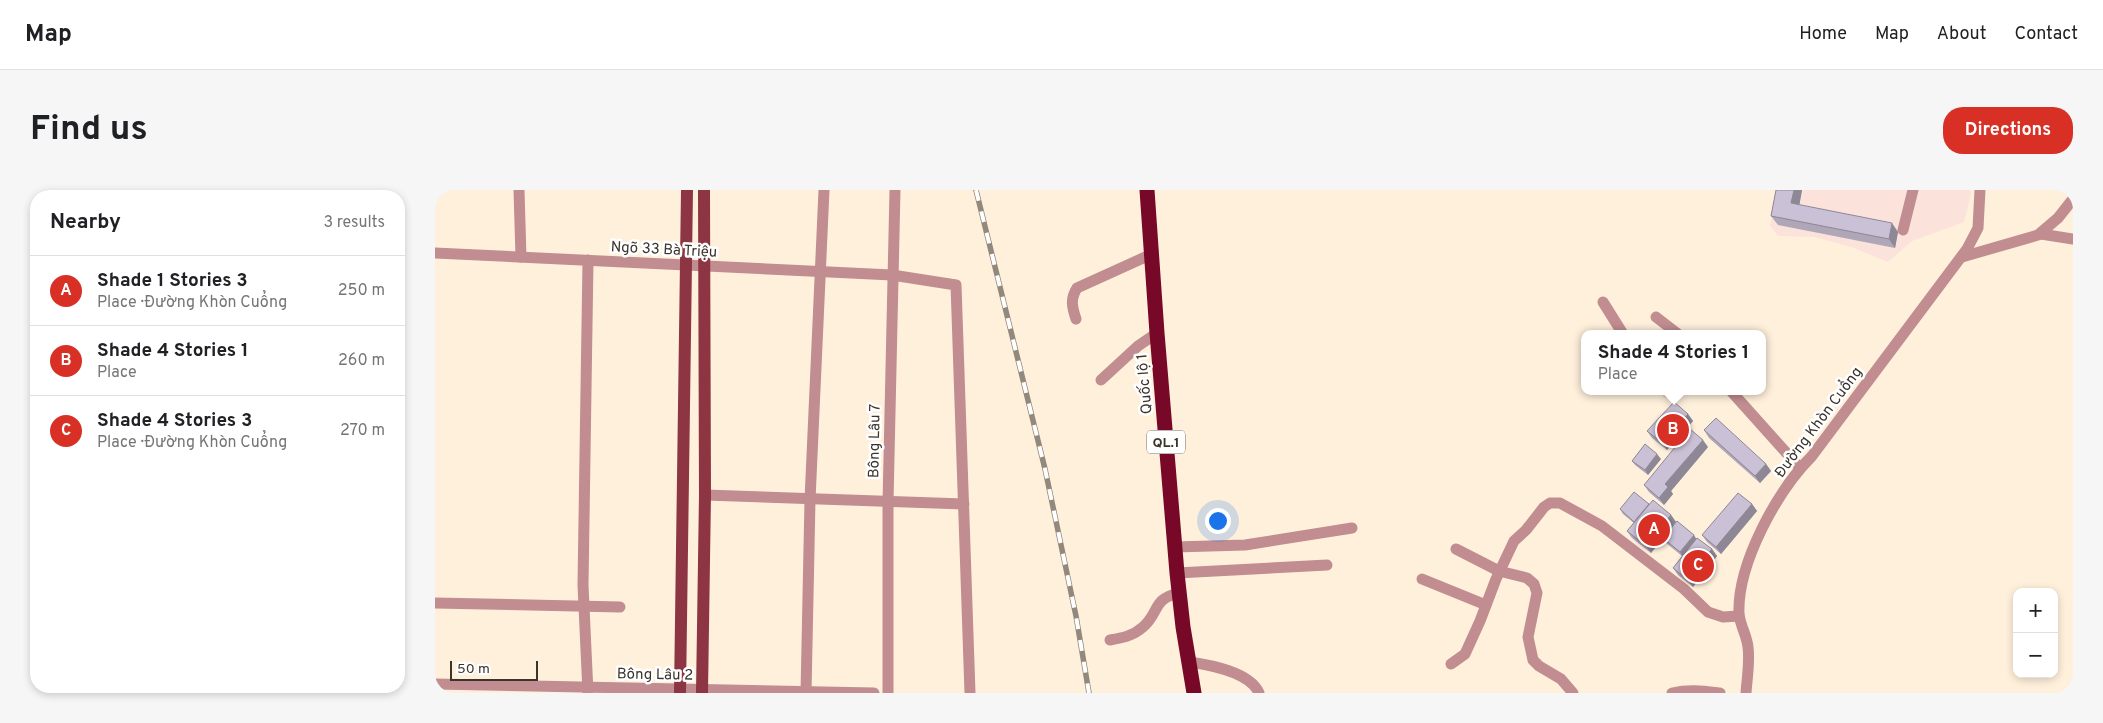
<!DOCTYPE html>
<meta charset="utf-8">
<style>
:root{--surface:#fff;--page:#f6f6f6;--text:#202124;--muted:#757577;--line:#e0e0e0;--accent:#d93025}
body{margin:0;font-family:Overpass,sans-serif;background:var(--page);color:var(--text)}
.controls{position:absolute;right:15px;bottom:15px;display:grid;overflow:hidden;border-radius:10px;box-shadow:0 2px 8px #0003}
.controls button{width:45px;height:45px;display:grid;place-items:center;padding:0;border:0;border-bottom:1px solid var(--line);background:var(--surface);color:var(--text);font:25px sans-serif}
.scale{position:absolute;left:15px;bottom:12px;width:88px;box-sizing:border-box;padding-left:5px;border:2px solid #3a342c;border-top:0;font-size:14px;line-height:18px;white-space:nowrap;color:#3a342c;-webkit-text-stroke:4px #fff;paint-order:stroke}
.you{position:absolute;left:782px;top:330px;width:18px;height:18px;margin:-12px;border:4px solid #fff;border-radius:50%;background:#1a73e8;box-shadow:0 0 0 8px #1a73e833}
.badge{display:grid;place-items:center;width:32px;height:32px;border-radius:50%;background:var(--accent);color:#fff;font-size:16px;font-weight:700}
.pin{position:absolute;translate:-50% -50%;border:2px solid #fff;box-shadow:0 1px 5px #0006}
.popup{position:absolute;left:1146px;top:140px;width:185px;height:65px;box-sizing:border-box;display:grid;place-content:center;border-radius:10px;background:var(--surface);filter:drop-shadow(0 1px 4px #0005);font-size:16px;white-space:nowrap;color:var(--muted)}
.popup b{font-size:19px;color:var(--text)}
.popup::after{content:'';position:absolute;left:50%;top:100%;margin-left:-10px;border:10px solid transparent;border-top-color:var(--surface)}
.list{margin:0;padding:0;list-style:none}
h2{display:flex;justify-content:space-between;align-items:center;height:65px;margin:0;padding:0 20px;font-size:21px}
h2 small{font-size:16px;font-weight:400;color:var(--muted)}
.list li{display:grid;grid-template-columns:32px 1fr auto;gap:15px;align-items:center;box-sizing:border-box;height:70px;padding:0 20px;border-top:1px solid var(--line)}
.list b{display:block;font-size:19px;white-space:nowrap}
.list p{margin:0;font-size:16px;white-space:nowrap;color:var(--muted)}
.list em{font-size:16px;font-style:normal;color:var(--muted)}
.map{position:relative;flex:none;width:1638px;height:503px;overflow:hidden;border-radius:20px}
header{display:flex;align-items:center;gap:30px;box-sizing:border-box;height:70px;padding:0 25px;background:var(--surface);border-bottom:1px solid var(--line)}
header strong{font-size:24px}
nav{display:flex;gap:28px;margin-inline-start:auto;font-size:18px}
.intro{display:flex;align-items:center;justify-content:space-between;box-sizing:border-box;height:120px;padding:0 30px}
h1{margin:0;font-size:35px}
.button{padding:12px 22px;border-radius:20px;background:var(--accent);color:#fff;font-size:18px;font-weight:700}
main{display:flex;gap:30px;padding:0 30px}
aside{flex:1;background:var(--surface);border-radius:20px;box-shadow:0 2px 8px #0003}
.map>svg:first-child{display:block}
</style>
<header>
<strong>Map</strong>
<nav><a>Home</a><a>Map</a><a>About</a><a>Contact</a></nav>
</header>
<div class="intro"><h1>Find us</h1><a class="button">Directions</a></div>
<main>
<aside>
<h2>Nearby<small>3 results</small></h2>
<ul class="list">
<li><span class="badge">A</span><div><b>Shade 1 Stories 3</b><p>Place · Đường Khòn Cuổng</p></div><em>250 m</em></li>
<li><span class="badge">B</span><div><b>Shade 4 Stories 1</b><p>Place</p></div><em>260 m</em></li>
<li><span class="badge">C</span><div><b>Shade 4 Stories 3</b><p>Place · Đường Khòn Cuổng</p></div><em>270 m</em></li>
</ul>
</aside>
<div class="map">
<svg width="1638" height="503" viewBox="0 0 1638 503">
<rect width="100%" height="100%" fill="#fff0dc"/>
<!-- education -->
<polygon fill="#fbe2db" points="1342,0 1535,0 1536,4 1529,32 1477,51 1453,72 1419,58 1380,47 1343,46 1335,36"/>
<g fill="none" stroke-linecap="round" stroke-linejoin="round">
<!-- minor -->
<g stroke="#c18d90" stroke-width="11">
<polyline points="84,0 86,67"/>
<polyline points="1468,40 1478,0"/>
<polyline points="1606,44 1638,49"/>
<polyline points="0,63 457,85 521,95 535,503"/>
<polyline points="1527,67 1603,45 1623,28 1638,9"/>
<polyline points="153,70 148,395 153,503"/>
<polyline points="1168,112 1188,144"/>
<polyline points="1221,127 1243,144"/>
<path d="M641,129c-4,-12 -6,-20 1,-31l75,-34"/>
<polyline points="666,190 703,156 722,143"/>
<polyline points="1232,201 1234,203"/>
<polyline points="1296,201 1365,278"/>
<polyline points="270,305 529,314"/>
<polyline points="740,357 810,355 917,338"/>
<polyline points="1021,359 1064,381 1092,388 1099,394 1102,403 1093,447 1098,470 1104,476 1126,489 1138,503"/>
<polyline points="742,383 892,375"/>
<polyline points="987,389 1051,415"/>
<polyline points="0,413 185,417"/>
<path d="M675,450c12,-2 23,-4 33,-13 17,-15 9,-28 36,-34"/>
<path d="M755,472c20,3 60,10 69,31"/>
<polyline points="1016,474 1030,464 1045,431 1061,389 1079,351 1091,340 1109,317 1115,313 1125,313 1167,336 1249,399 1273,422 1288,427 1304,426"/>
<polyline points="0,494 439,503"/>
<polyline points="371,503 375,310 389,0"/>
<polyline points="453,503 453,312 460,0"/>
<path d="M1237,503c17,-4 31,-2 48,0"/>
<path d="M1311,503c1,-15 4,-31 2,-46 -1,-11 -8,-22 -9,-33 -2,-50 38,-123 73,-158l155,-207 11,-21 2,-38"/>
</g>
<!-- major -->
<g stroke="#8d3542" stroke-width="12">
<polyline points="245,503 252,0"/>
<polyline points="267,503 270,305 269,0"/>
</g>
<!-- highway -->
<polyline stroke="#780827" stroke-width="15" points="712,0 722,143 742,383 748,437 759,503"/>
<!-- rail casing -->
<g stroke="#92887b" stroke-width="5.5">
<polyline id="rail" points="541,0 610,279 641,426 654,503"/>
</g>
<!-- rail -->
<use href="#rail" stroke="#fff" stroke-width="4" stroke-dasharray="11" stroke-linecap="butt"/>
</g>
<!-- wall -->
<g fill="#afa6b8">
<polygon points="1341,0 1367,0 1364,15 1463,42 1460,58 1343,35 1336,26"/>
<polygon points="1253,224 1258,231 1232,260 1217,248 1212,241"/>
<polygon points="1269,240 1331,274 1336,281 1325,293 1274,248"/>
<polygon points="1273,257 1236,301 1238,304 1229,315 1214,302 1209,295"/>
<polygon points="1226,269 1213,285 1200,275 1197,271"/>
<polygon points="1317,314 1322,321 1286,364 1272,352 1267,345"/>
<polygon points="1214,315 1236,325 1241,332 1216,363 1197,348 1192,341 1199,333 1188,324 1185,319"/>
<polygon points="1228,348 1261,349 1277,359 1282,366 1258,397 1243,385 1238,378 1247,366 1231,353"/>
</g>
<!-- shaded-wall -->
<g fill="#8e8796">
<polygon points="1359,0 1367,0 1363,23 1356,13"/>
<polygon points="1457,33 1463,42 1460,58 1454,49"/>
<polygon points="1253,224 1258,231 1232,260 1227,253"/>
<polygon points="1268,250 1273,257 1236,301 1238,304 1229,315 1224,308 1230,294"/>
<polygon points="1222,264 1226,269 1213,285 1210,280"/>
<polygon points="1331,274 1336,281 1325,293 1320,286"/>
<polygon points="1317,314 1322,321 1286,364 1281,357"/>
<polygon points="1236,325 1241,332 1216,363 1211,356"/>
<polygon points="1259,345 1262,350 1248,367 1245,362"/>
<polygon points="1277,359 1282,366 1258,397 1253,390"/>
</g>
<!-- building -->
<g fill="#cbc1d6" stroke="#8e8796">
<polygon points="1341,0 1359,0 1356,13 1457,33 1454,49 1336,26"/>
<polygon points="1239,212 1253,224 1227,253 1212,241"/>
<polygon points="1281,228 1331,274 1320,286 1269,240"/>
<polygon points="1255,239 1268,250 1230,294 1233,297 1224,308 1209,295"/>
<polygon points="1210,254 1222,264 1210,280 1197,271"/>
<polygon points="1199,302 1214,314 1199,332 1185,319"/>
<polygon points="1303,303 1317,314 1281,357 1267,345"/>
<polygon points="1218,310 1236,325 1211,356 1192,341"/>
<polygon points="1242,331 1259,345 1245,362 1228,348"/>
<polygon points="1262,348 1277,359 1253,390 1238,378"/>
</g>
<g text-anchor="middle" stroke-width="5" stroke-linejoin="round" paint-order="stroke">
<!-- shield labels -->
<rect fill="#fff" stroke="#75716b" stroke-width="1" x="712" y="240.5" width="38" height="23" rx="4"/>
<g font-size="14" font-weight="bold" fill="#3a342c">
<text x="731" y="257">QL.1</text>
</g>
<!-- street labels -->
<g font-size="15" fill="#3a342c" stroke="#fff">
<text transform="translate(229 59) rotate(3)" y="5">Ngõ 33 Bà Triệu</text>
<text transform="translate(709 194) rotate(-95)" y="5">Quốc lộ 1</text>
<text transform="translate(1383 232) rotate(-53)" y="5">Đường Khòn Cuổng</text>
<text transform="translate(439 251) rotate(-89)" y="5">Bông Lâu 7</text>
<text transform="translate(220 484) rotate(1)" y="5">Bông Lâu 2</text>
</g>
</g>
</svg>
<div class="controls">
<button>+</button>
<button>−</button>
</div>
<div class="scale">50 m</div>
<div class="you"></div>
<div class="pin badge" style="left:1219px;top:340px">A</div>
<div class="pin badge" style="left:1238px;top:240px">B</div>
<div class="popup"><b>Shade 4 Stories 1</b>Place</div>
<div class="pin badge" style="left:1263px;top:376px">C</div>
</div>
</main>
